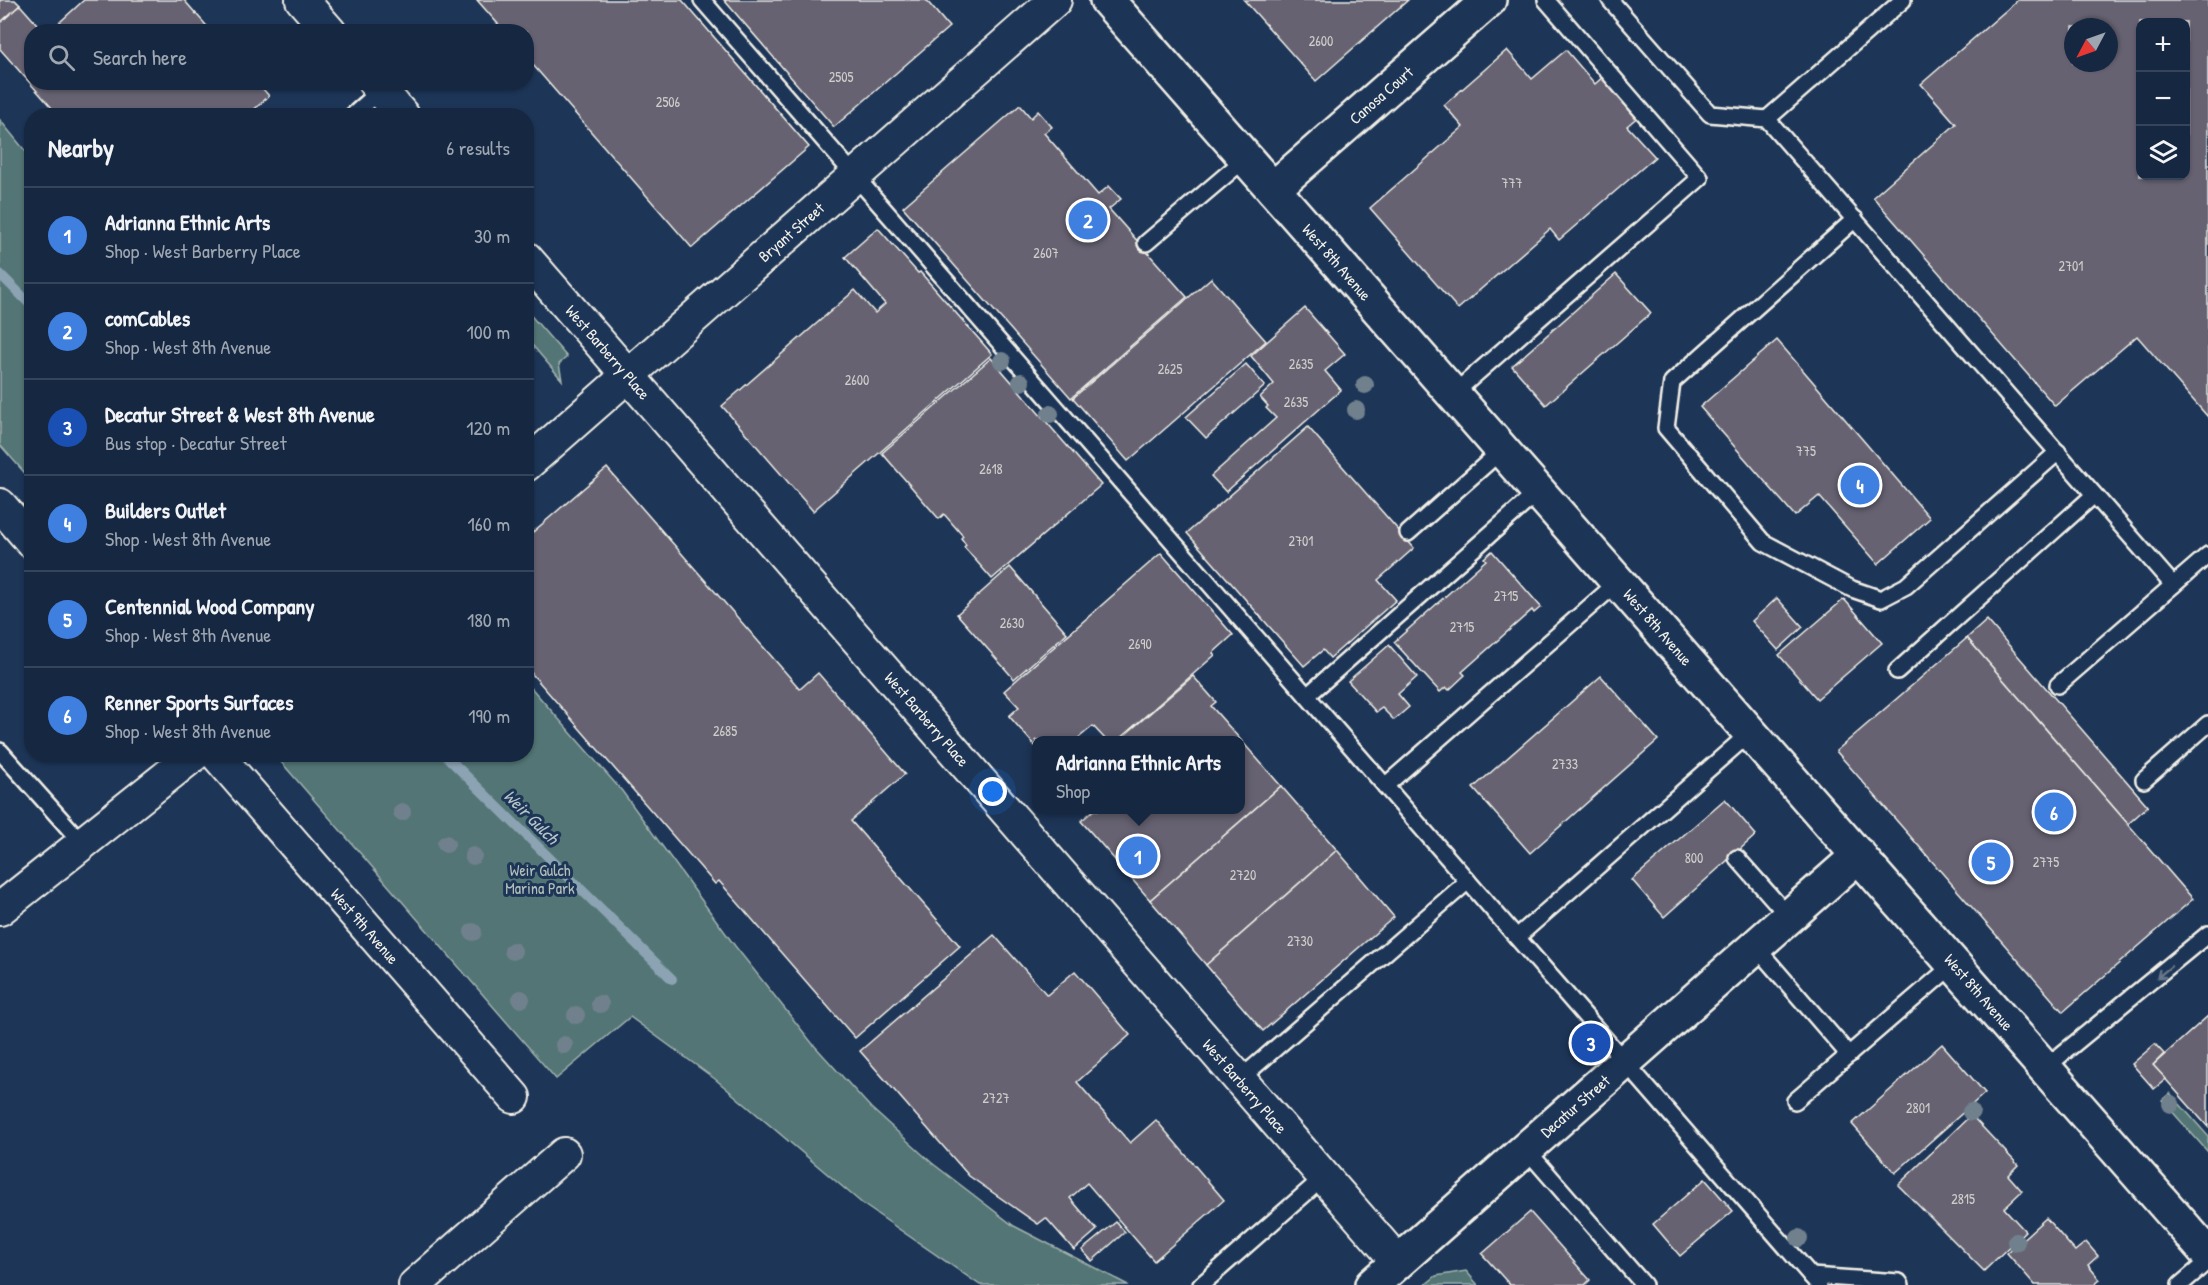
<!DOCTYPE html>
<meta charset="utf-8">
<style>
:root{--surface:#162841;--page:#23344c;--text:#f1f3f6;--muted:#9ea6b1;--line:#35445a;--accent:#ff9aa2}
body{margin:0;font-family:"Patrick Hand",sans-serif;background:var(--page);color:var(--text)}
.controls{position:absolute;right:18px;top:18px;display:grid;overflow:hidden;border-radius:12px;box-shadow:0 2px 4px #0004}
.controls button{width:54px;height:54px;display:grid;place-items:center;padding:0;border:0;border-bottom:2px solid var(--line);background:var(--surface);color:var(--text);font:30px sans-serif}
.compass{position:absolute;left:2064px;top:18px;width:54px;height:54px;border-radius:50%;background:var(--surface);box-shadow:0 2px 4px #0004;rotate:229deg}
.you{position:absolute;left:993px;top:792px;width:21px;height:21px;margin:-15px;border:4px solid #fff;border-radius:50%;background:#1a73e8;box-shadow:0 0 0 9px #1a73e833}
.badge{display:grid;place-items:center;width:39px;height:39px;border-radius:50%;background:var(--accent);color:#fff;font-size:20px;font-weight:700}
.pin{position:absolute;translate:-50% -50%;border:3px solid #fff;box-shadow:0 2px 6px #0006}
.popup{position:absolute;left:1032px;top:736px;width:213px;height:78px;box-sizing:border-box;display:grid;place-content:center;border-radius:12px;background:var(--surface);filter:drop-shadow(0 2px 4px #0005);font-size:20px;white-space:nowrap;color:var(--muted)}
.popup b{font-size:22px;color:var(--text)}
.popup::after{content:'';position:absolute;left:50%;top:100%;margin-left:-12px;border:12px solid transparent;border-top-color:var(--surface)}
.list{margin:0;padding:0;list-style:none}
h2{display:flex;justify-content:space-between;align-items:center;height:78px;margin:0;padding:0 24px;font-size:26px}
h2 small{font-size:20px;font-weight:400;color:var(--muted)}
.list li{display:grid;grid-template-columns:39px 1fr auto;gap:18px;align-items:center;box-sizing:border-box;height:96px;padding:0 24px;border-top:2px solid var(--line)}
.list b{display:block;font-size:22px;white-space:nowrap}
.list p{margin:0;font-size:20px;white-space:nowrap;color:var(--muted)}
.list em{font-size:20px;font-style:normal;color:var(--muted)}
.icon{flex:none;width:33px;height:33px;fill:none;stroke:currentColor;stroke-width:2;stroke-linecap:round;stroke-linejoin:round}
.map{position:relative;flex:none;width:2208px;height:1285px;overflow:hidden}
.search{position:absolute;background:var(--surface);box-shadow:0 2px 4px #0004;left:24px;top:24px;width:510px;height:66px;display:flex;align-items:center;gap:15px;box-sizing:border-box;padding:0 21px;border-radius:24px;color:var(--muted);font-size:22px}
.panel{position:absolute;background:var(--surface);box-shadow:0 2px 4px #0004;left:24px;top:108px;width:510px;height:654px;border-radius:24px}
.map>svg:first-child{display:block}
</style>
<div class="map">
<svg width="2208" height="1285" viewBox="0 0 2208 1285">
<rect width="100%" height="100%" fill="#1d3557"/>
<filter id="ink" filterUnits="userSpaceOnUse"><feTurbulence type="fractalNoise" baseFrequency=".0167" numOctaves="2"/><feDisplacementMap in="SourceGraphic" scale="12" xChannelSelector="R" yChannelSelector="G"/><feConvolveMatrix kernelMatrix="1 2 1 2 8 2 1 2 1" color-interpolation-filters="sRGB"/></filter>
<g filter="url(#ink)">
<!-- green -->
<g fill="#527575" stroke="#a3b3ae" stroke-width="1.5">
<polygon points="0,120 31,158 31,480 0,445"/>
<polygon points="526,310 567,357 559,364 562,380 527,339"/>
<polygon points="527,683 622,791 735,946 812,1043 871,1108 932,1163 1014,1226 1128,1285 980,1285 864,1205 715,1079 630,1017 556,1079 275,755 526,754"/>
<polygon points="2170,1093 2208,1136 2208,1152 2162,1100"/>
<polygon points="1466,1271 1478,1285 1425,1285 1436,1276"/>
</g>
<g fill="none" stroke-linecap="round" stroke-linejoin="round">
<!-- stream -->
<g stroke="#8ca3b3" stroke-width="10">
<polyline points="0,274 32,306"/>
<polyline points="444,754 672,979"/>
</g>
</g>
<!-- building -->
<g fill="#666272" stroke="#f4f1e8" stroke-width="1.5" fill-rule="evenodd">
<polygon points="0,0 15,0 20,5 0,23"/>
<polygon points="84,0 184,0 212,32 49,32"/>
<polygon points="477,0 682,0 809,147 692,248 526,57 526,32 505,32"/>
<polygon points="724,0 926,0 949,27 834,127"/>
<polygon points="1244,0 1408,0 1316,81"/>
<path d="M2018,0h190v417l-71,-81 -82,70 -182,-209 83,-73 -35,-40zM2140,22h46v154h-46zM2073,27h36v36h-36z"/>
<polygon points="20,5 44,32 32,32 32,82 257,82 269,96 247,116 59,116 0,49 0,23"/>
<polygon points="1507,50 1532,79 1566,50 1595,84 1605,75 1640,115 1627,126 1655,157 1559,240 1550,229 1458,309 1370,208 1463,127 1444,105"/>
<polygon points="1020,105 1031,118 1038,111 1052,127 1044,133 1098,195 1109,186 1121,199 1109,209 1187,297 1071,398 903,207"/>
<polygon points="878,228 918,273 920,272 992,354 813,511 722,406 855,290 875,313 885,304 845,257"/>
<polygon points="1616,274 1651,313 1546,405 1512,366"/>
<polygon points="1211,278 1266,341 1128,461 1073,398"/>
<polygon points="1305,308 1345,354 1325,371 1341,390 1226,492 1211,476 1276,418 1266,408 1268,406 1260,397 1274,384 1251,356"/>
<polygon points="1777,340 1930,518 1878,564 1819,496 1795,516 1700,407"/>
<polygon points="991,358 1101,485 992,579 964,547 966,545 961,538 963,536 944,514 939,519 882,453"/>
<polygon points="1246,364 1265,386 1206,438 1186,417"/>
<polygon points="1308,427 1414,548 1378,580 1396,600 1330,658 1323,650 1304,666 1187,533"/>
<polygon points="607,468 800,689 818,673 905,774 851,821 960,946 855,1038 719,881 715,884 526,667 526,538"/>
<polygon points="1492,551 1541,607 1534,613 1532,610 1462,672 1465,675 1449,690 1446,687 1440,692 1394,642 1486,560 1484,558"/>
<polygon points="1161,553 1233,635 1213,653 1215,655 1118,740 1106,740 1093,726 1076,740 1036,740 1036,747 1009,716 1019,707 1004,691"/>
<polygon points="1010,567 1067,633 1014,679 957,614"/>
<polygon points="1777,598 1803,627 1778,650 1752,621"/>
<polygon points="1844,599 1882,643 1817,699 1779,655"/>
<polygon points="1987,620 2148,806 2128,824 1967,638"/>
<polygon points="1967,638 2193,899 2063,1012 1836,751"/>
<polygon points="1389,645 1417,677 1398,694 1409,707 1394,720 1382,708 1376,712 1348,681"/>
<polygon points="1193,676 1216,702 1211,706 1281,786 1150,900 1081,821 1094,810 1240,810 1240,740 1119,740"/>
<polygon points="1601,676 1658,740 1530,853 1473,788"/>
<polygon points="1281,786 1337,850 1206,965 1150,900"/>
<polygon points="1725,799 1756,835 1664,917 1632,880"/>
<polygon points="1337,850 1394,917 1263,1031 1206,965"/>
<polygon points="994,935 1047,995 1075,971 1130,1035 1077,1082 1130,1143 1156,1120 1224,1200 1154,1261 1087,1183 1070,1198 1097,1230 1074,1250 1046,1218 1038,1224 969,1176 860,1051"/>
<polygon points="2208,1016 2208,1127 2153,1065"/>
<polygon points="1942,1044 1985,1093 1895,1173 1852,1124"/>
<polygon points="2155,1044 2164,1054 2153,1065 2166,1079 2154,1089 2132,1064"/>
<polygon points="1971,1115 2018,1165 2008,1175 2022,1191 2004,1208 2025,1231 1984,1271 1898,1185"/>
<polygon points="1705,1179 1733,1211 1680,1256 1653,1224"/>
<polygon points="1530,1212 1590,1280 1585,1285 1510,1285 1482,1254"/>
<polygon points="2046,1218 2075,1251 2086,1242 2098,1256 2088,1265 2100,1280 2094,1285 2035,1285 2007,1253"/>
<polygon points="1116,1222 1125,1232 1092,1261 1082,1250"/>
</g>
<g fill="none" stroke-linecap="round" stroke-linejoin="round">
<!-- lane casing -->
<g stroke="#f4f1e8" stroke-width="20">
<g id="lane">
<polyline points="702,0 1819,1285"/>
<polyline points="1610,0 1710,114 1767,119 2173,585"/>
<polyline points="352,116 381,90"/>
<polyline points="1767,119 1903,0"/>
<polyline points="1855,219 1672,382 1666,428 1763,542 1852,589 1881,599 1906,586 2058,452"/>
<polyline points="1146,243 1246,158"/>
<polyline points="1453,394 1700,178 1546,0"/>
<polyline points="1408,533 1502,450"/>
<polyline points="1897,671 2094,495"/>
<polyline points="2058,685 2208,555"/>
<polyline points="1307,696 1539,491"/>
<polyline points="0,751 83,844"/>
<polyline points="2144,780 2208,724"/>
<polyline points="1385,786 1618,582"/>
<polyline points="1737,858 1789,917"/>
<polyline points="1517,937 1751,732"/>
<polyline points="1755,946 1849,1055"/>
<polyline points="2045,1068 2208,934"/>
<polyline points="1240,1079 1468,881"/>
<polyline points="1795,1101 1954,964"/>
<polyline points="1526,1149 1644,1285"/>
<polyline points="1811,1276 1899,1282 1901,1285"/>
<polyline points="1201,1285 1324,1177"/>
<polyline points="2180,1285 2208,1261"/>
</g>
</g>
<!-- street casing -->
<g stroke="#f4f1e8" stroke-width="36">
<g id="street">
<polyline points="302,0 330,32"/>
<polyline points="374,82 403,116"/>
<polyline points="526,258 1398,1262"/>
<polyline points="526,465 1055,0"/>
<polyline points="0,505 32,542"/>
<polyline points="216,754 514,1097"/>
<polyline points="0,909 195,754"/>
<polyline points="415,1285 564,1154"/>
</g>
</g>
<!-- secondary casing -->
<g stroke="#f4f1e8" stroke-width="38">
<g id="secondary">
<polyline points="1107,0 2208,1254"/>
<polyline points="1273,189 1489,0"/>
<polyline points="1372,1285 1859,855"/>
</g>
</g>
<!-- lane -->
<use href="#lane" stroke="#1d3557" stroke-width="15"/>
<!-- street -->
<use href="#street" stroke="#1d3557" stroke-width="32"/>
<!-- secondary -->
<use href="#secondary" stroke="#1d3557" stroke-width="33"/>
</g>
<!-- trees -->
<g fill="#70818d">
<circle cx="1002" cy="361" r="9"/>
<circle cx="1021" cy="382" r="9"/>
<circle cx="1365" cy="385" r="9"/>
<circle cx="1356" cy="410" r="9"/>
<circle cx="1050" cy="414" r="9"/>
<circle cx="402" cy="812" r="9"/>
<circle cx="446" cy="844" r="9"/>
<circle cx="473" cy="856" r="9"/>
<circle cx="473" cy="932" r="9"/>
<circle cx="513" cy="951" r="9"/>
<circle cx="521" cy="999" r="9"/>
<circle cx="600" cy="1004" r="9"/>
<circle cx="576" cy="1015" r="9"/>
<circle cx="564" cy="1045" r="9"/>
<circle cx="2171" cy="1104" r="9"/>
<circle cx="1971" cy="1112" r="9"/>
<circle cx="1799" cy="1238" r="9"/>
<circle cx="2016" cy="1242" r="9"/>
</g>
<!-- one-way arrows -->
<defs><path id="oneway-shaft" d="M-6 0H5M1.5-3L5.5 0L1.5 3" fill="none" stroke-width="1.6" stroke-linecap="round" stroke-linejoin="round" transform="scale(1.5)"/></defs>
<use stroke="#68778a" href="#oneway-shaft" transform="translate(2164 972) rotate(141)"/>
</g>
<g text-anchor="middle" stroke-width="6" stroke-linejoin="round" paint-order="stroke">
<!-- number labels -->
<g font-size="14" fill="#d0cdca">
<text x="1321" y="46">2600</text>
<text x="841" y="82">2505</text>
<text x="668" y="107">2506</text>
<text x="1512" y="188">777</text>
<text x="1046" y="258">2607</text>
<text x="2071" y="271">2701</text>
<text x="1301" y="369">2635</text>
<text x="1170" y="374">2625</text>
<text x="857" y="385">2600</text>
<text x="1296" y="407">2635</text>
<text x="1806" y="456">775</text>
<text x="991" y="474">2618</text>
<text x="1301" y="546">2701</text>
<text x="1506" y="601">2715</text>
<text x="1012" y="628">2630</text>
<text x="1462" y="632">2715</text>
<text x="1140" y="649">2690</text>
<text x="725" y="736">2685</text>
<text x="1565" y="769">2733</text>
<text x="1694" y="863">800</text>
<text x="2046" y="867">2775</text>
<text x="1243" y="880">2720</text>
<text x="1300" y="946">2730</text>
<text x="996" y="1103">2727</text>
<text x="1918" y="1113">2801</text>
<text x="1963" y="1204">2815</text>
</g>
<!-- street labels -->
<g font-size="16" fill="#f4f1e8" stroke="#1d3557">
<text transform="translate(1381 95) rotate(-41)" y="6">Canosa Court</text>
<text transform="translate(791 232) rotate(-41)" y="6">Bryant Street</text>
<text transform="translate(1337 262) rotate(49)" y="6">West 8th Avenue</text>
<text transform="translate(608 352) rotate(49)" y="6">West Barberry Place</text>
<text transform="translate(1658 627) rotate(49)" y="6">West 8th Avenue</text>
<text transform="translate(927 719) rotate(49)" y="6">West Barberry Place</text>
<text transform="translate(365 926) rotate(49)" y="6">West 9th Avenue</text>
<text transform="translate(1979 992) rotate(49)" y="6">West 8th Avenue</text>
<text transform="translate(1245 1086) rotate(49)" y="6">West Barberry Place</text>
<text transform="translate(1575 1106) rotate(-41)" y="6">Decatur Street</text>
</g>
<!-- park labels -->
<g font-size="16" fill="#b3bfba" stroke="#1d3557">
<text x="540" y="876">Weir Gulch<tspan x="540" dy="18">Marina Park</tspan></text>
</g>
<!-- water labels -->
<g font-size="18" font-style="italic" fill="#b7c4c9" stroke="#1d3557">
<text transform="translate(531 817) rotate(45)" y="6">Weir Gulch</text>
</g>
</g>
</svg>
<div class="controls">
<button>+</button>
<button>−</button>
<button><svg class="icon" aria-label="layers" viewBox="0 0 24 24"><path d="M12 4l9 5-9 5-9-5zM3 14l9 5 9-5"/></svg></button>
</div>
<svg class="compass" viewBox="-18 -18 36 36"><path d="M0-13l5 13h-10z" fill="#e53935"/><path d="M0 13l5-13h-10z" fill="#9ea6b1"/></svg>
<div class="you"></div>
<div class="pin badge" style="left:1138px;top:856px;background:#3f7fe0">1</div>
<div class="popup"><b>Adrianna Ethnic Arts</b>Shop</div>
<div class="pin badge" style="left:1088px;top:220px;background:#3f7fe0">2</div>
<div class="pin badge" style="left:1591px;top:1043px;background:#1a4fb4">3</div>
<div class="pin badge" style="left:1860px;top:485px;background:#3f7fe0">4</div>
<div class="pin badge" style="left:1991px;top:862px;background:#3f7fe0">5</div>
<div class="pin badge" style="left:2054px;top:812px;background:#3f7fe0">6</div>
<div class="search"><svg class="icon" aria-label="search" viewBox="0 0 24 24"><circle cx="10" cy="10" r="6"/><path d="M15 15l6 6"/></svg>Search here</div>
<section class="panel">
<h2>Nearby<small>6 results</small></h2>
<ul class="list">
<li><span class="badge" style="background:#3f7fe0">1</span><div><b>Adrianna Ethnic Arts</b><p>Shop · West Barberry Place</p></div><em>30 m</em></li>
<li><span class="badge" style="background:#3f7fe0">2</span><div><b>comCables</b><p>Shop · West 8th Avenue</p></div><em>100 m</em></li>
<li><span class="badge" style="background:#1a4fb4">3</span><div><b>Decatur Street &amp; West 8th Avenue</b><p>Bus stop · Decatur Street</p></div><em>120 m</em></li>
<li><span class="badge" style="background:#3f7fe0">4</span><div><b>Builders Outlet</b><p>Shop · West 8th Avenue</p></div><em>160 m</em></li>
<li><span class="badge" style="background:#3f7fe0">5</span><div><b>Centennial Wood Company</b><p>Shop · West 8th Avenue</p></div><em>180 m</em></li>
<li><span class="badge" style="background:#3f7fe0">6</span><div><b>Renner Sports Surfaces</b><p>Shop · West 8th Avenue</p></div><em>190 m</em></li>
</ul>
</section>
</div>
